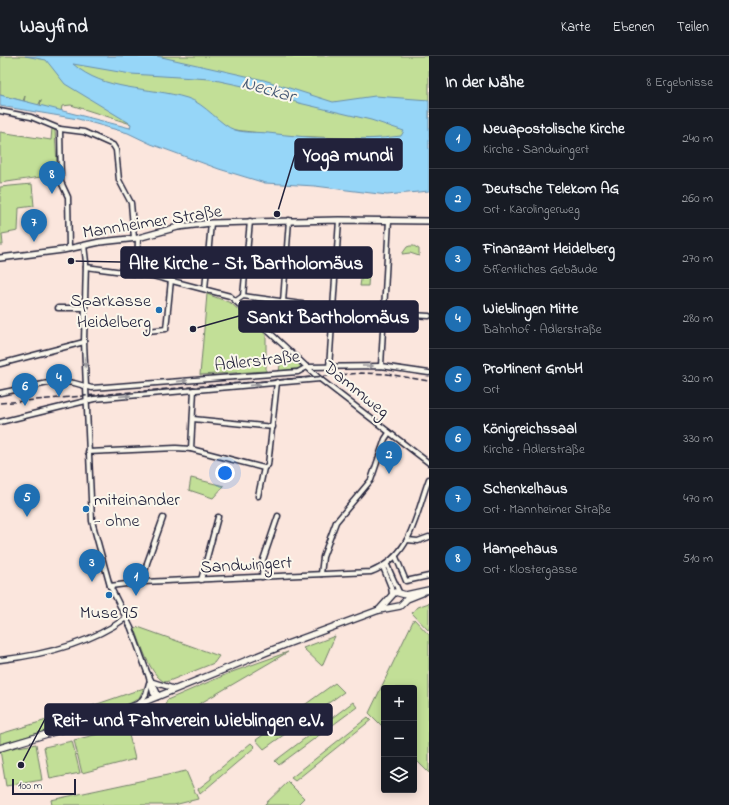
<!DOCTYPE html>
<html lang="de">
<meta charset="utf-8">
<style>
:root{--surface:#171b24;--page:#242831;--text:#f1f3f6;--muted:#9ea1a6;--line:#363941;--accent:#1f6fb2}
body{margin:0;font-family:"Indie Flower",sans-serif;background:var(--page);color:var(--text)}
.controls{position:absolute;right:12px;bottom:12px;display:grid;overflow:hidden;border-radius:4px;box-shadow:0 2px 10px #0003}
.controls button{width:36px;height:36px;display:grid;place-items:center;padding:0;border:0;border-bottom:1px solid var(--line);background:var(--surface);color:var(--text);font:20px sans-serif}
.scale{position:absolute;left:12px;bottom:10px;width:64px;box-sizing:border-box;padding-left:4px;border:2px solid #22223b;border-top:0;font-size:11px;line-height:14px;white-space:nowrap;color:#22223b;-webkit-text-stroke:3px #fbf7ec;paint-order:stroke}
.you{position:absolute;left:225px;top:417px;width:14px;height:14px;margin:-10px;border:3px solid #fff;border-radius:50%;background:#1a73e8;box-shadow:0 0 0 6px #1a73e833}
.badge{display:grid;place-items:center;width:26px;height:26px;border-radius:50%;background:var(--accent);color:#fff;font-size:13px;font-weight:700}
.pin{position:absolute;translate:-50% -33px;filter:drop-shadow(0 1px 2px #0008)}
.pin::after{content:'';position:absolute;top:21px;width:14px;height:12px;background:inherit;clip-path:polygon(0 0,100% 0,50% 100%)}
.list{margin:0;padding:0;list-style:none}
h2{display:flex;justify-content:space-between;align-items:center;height:52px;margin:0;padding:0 16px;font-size:17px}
h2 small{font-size:13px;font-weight:400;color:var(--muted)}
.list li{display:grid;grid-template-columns:26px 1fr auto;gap:12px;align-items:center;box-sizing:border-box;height:60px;padding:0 16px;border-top:1px solid var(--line)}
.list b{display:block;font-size:15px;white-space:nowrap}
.list p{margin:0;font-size:13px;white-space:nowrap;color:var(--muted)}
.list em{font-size:13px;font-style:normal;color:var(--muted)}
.icon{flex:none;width:22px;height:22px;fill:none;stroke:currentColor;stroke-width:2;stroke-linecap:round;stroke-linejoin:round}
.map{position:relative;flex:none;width:429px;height:749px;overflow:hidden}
header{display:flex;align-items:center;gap:24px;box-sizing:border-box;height:56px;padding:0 20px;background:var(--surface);border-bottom:1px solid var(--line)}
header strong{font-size:19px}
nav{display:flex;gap:22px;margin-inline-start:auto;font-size:14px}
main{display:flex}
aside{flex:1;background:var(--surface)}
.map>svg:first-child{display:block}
</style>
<header>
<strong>Wayfind</strong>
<nav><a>Karte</a><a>Ebenen</a><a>Teilen</a></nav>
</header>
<main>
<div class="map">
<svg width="429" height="749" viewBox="0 0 429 749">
<rect width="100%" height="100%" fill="#fbe6dd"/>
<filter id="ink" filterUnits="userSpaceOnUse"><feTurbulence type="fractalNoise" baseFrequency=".025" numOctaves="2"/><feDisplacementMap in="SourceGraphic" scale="8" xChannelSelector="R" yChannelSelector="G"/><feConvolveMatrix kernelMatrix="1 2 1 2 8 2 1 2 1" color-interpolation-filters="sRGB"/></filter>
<g filter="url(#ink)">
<!-- green -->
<g fill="#c2df97" stroke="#728069">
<polygon points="0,0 429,0 429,80 380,83 344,82 287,80 234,74 131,68 71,49 62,50 61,56 40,50 41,44 38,50 24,46 25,40 23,45 0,39"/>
<polygon points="52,72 55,74 57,110 43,111 41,121 0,127 0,76 51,84"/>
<polygon points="32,128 34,150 19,152 18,175 2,178 3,189 0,189 0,131"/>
<polygon points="410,190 414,190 419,193 419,200 410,197 402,198 407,191"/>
<polygon points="362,217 369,217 368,230 360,230"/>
<polygon points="207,238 231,247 266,279 266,315 200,319"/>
<polygon points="283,292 302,312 279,315"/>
<polygon points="191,422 224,430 213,442 189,434"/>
<polygon points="429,547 429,575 412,557 417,551"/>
<polygon points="414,563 429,579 429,717 414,702 414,632 384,632 384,672 369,657"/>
<path d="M138,571l81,29 -5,7 -45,18 -5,1c-16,-10 -22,-37 -29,-53z"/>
<polygon points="335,580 322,610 303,592"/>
<polygon points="288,596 170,665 164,652 167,644 232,616"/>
<polygon points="335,627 344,636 264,693 256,684"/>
<polygon points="144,632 139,642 131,647 72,668 0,688 0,678 80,654"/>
<polygon points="353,646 357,651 279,709 275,705"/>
<polygon points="368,661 371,664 295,725 291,722"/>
<polygon points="127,671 135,703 82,717 74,684"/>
<polygon points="72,685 80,717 50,723 44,691"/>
<polygon points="251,687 255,691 200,738 198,733 211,723 211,720"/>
<polygon points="36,688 42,724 6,730 0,694"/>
<polygon points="186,715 198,743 174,749 52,749 51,744"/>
<polygon points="288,726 304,742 297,749 264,749"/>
</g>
<!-- water -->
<path fill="#96d6f8" stroke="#688eac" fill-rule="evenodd" d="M25,0h132l107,24 69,22 42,-6 54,4v91l-42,4 -72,-9 -50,-3 -46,-14 -68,-25 -23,-11 -50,-14 -78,-13v-11l130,33 1,-4 -66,-40 -19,-24zM73,8l58,10 79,5 33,7 56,17 72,17 33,11 -3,5c-43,6 -90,2 -133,-3 -10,-1 -23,0 -33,-3 -14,-4 -30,-27 -48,-32 -39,-12 -82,-6 -114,-34z"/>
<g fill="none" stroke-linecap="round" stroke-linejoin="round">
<!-- minor casing -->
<g stroke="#22223b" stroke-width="7">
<g id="minor">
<polyline points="0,55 31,61 60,73 84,76 113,89 116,94 119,124 131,147 134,182"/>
<polyline points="60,73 61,126 68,141 69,193"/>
<polyline points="84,189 86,206 84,286 92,465 110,530 131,572 147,616 157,636 157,641"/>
<polyline points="86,211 153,220 230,240 320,323 429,407"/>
<polyline points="137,217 138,182"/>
<polyline points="205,233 211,167"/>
<polyline points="243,240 250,165"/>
<polyline points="236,245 243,240 360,256 429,260"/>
<polyline points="283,246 289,164"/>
<polyline points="58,252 85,252"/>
<polyline points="148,275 166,273 171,224"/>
<polyline points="0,308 84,286"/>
<polyline points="381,310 389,164"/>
<polyline points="329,312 339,164"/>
<polyline points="0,337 58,325 74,327 92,332 298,316 307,311 381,310 429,317"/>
<polyline points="193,363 273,371"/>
<polyline points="0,366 94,343 320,323"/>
<polyline points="191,393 194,334"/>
<polyline points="88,396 176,392 191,393 264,412"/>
<polyline points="258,440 264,412 268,409 277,326"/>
<polyline points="407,484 418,485 429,481"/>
<polyline points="396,501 406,525 429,520"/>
<polyline points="387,509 399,536"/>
<polyline points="383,511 391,531 392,538"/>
<polyline points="321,518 323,501 336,466 371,424 385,383 389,377"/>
<polyline points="262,521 263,504 278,460"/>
<polyline points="201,524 218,461"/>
<polyline points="143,526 147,507 163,462"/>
<path d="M110,530l33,-4 228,-10c41,-16 44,-56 58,-93"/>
<path d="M0,604c43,-5 91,-17 126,-42"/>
<polyline points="148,618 153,637 157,641"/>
<polyline points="153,626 175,633"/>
<polyline points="139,648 146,638 149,627"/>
</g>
</g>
<!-- tertiary casing -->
<g stroke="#22223b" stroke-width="8">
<polyline id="tertiary" points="0,202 63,194 100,186 138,182 178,171 211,167 339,164 429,165"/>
</g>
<!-- secondary casing -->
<g stroke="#22223b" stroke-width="8">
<g id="secondary">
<polyline points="379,554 395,536 406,539 429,534"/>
<polyline points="0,692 104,661 139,648 287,588 379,554 400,550 407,543 422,537"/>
</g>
</g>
<!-- minor -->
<use href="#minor" stroke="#fbf7ec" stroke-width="4"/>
<!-- tertiary -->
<use href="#tertiary" stroke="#fbf7ec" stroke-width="5"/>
<!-- secondary -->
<use href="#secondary" stroke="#fbf7ec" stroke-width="5.5"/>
<!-- rail -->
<polyline stroke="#22223b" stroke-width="1.5" stroke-dasharray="6 3" stroke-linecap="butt" points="0,347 361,317 387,318 429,325"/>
</g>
<!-- one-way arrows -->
<defs><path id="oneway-solid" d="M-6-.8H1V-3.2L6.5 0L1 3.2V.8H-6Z"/></defs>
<g fill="#99979c">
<use href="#oneway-solid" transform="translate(85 306) rotate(87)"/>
<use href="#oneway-solid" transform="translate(368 310)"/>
<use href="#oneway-solid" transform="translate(182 325) rotate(-6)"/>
<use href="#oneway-solid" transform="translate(255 329) rotate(-5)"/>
<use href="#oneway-solid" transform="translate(125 340) rotate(-5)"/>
</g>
</g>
<!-- markers -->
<g fill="#1f6fb2" stroke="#fbf7ec" stroke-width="1.5">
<circle cx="159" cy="254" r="4"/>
<circle cx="86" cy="453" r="4"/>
<circle cx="109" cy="539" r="4"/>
</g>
<g text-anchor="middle" stroke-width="4" stroke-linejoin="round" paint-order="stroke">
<!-- street labels -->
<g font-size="18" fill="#22223b" stroke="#fbf7ec">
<text transform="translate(152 165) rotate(-9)" y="6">Mannheimer Straße</text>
<text transform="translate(257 304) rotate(-6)" y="6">Adlerstraße</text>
<text transform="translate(357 333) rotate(39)" y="6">Dammweg</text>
<text transform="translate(246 508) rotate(-3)" y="6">Sandwingert</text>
</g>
<!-- poi labels -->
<g font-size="18" fill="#22223b" stroke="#fbf7ec" text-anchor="end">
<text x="151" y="250">Sparkasse<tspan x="151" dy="21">Heidelberg</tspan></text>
<text x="94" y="449" text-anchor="start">miteinander<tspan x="94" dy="21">- ohne</tspan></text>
<text x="109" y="562" text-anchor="middle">Muse 95</text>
</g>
<!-- water labels -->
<g font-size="19" font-style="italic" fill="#455874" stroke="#fbf7ec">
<text transform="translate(269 32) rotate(16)" y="7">Neckar</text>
</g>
</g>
<!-- callouts -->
<path fill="none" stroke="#22223b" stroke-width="1.5" d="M277 158L295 99M71 205L121 206M193 273L239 260M21 709L45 663"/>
<g fill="#22223b" stroke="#fbf7ec" stroke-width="1.5">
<circle cx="277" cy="158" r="4"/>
<circle cx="71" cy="205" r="4"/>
<circle cx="193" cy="273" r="4"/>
<circle cx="21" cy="709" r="4"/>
</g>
<g fill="#22223b" stroke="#22223b" stroke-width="1.5">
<rect x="295" y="83" width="107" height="31" rx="4"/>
<rect x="121" y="191" width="251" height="31" rx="4"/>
<rect x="239" y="245" width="179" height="31" rx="4"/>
<rect x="45" y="648" width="287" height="31" rx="4"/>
</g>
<g font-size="19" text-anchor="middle" font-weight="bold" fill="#fff">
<text x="348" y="105">Yoga mundi</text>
<text x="246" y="213">Alte Kirche - St. Bartholomäus</text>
<text x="328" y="267">Sankt Bartholomäus</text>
<text x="188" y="670">Reit- und Fahrverein Wieblingen e.V.</text>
</g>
</svg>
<div class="controls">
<button>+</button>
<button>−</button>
<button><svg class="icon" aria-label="layers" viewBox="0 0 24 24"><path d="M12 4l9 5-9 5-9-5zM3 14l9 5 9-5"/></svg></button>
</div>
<div class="scale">100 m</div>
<div class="you"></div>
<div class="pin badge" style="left:136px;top:540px">1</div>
<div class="pin badge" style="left:389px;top:418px">2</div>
<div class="pin badge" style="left:92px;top:526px">3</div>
<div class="pin badge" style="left:59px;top:341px">4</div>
<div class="pin badge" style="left:27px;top:461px">5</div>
<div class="pin badge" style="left:25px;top:350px">6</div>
<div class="pin badge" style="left:34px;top:186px">7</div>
<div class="pin badge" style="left:52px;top:138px">8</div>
</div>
<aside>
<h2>In der Nähe<small>8 Ergebnisse</small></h2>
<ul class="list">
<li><span class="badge">1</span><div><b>Neuapostolische Kirche</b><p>Kirche · Sandwingert</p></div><em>240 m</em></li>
<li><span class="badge">2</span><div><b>Deutsche Telekom AG</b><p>Ort · Karolingerweg</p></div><em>260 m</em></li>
<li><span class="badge">3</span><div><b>Finanzamt Heidelberg</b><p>Öffentliches Gebäude</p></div><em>270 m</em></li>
<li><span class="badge">4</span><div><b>Wieblingen Mitte</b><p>Bahnhof · Adlerstraße</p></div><em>280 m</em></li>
<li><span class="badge">5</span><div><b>ProMinent GmbH</b><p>Ort</p></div><em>320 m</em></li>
<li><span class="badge">6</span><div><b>Königreichssaal</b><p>Kirche · Adlerstraße</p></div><em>330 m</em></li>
<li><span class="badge">7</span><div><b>Schenkelhaus</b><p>Ort · Mannheimer Straße</p></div><em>470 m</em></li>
<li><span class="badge">8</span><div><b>Hampehaus</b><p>Ort · Klostergasse</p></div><em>510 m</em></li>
</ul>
</aside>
</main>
